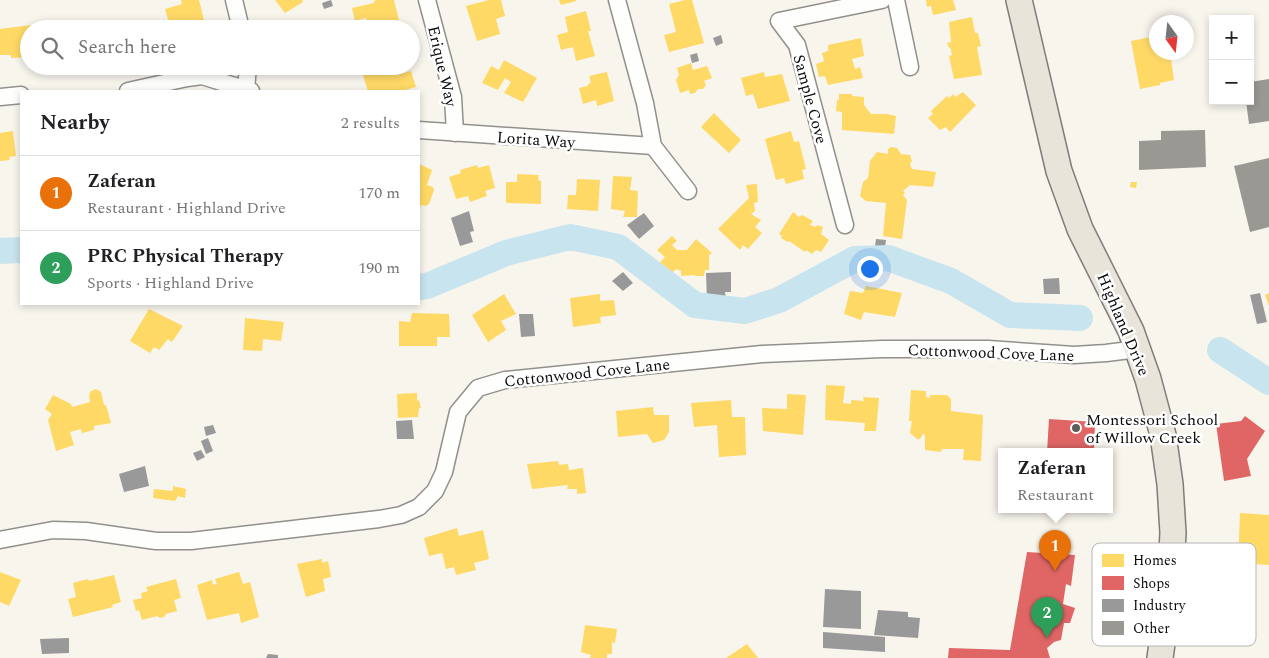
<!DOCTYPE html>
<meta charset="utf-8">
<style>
:root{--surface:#fff;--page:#f2f2f2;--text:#202124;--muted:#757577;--line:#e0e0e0;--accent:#0b8043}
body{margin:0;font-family:Spectral,serif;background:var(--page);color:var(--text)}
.controls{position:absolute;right:15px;top:15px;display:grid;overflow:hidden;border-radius:0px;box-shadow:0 2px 8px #0003}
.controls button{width:45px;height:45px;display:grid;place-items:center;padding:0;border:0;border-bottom:1px solid var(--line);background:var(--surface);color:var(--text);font:25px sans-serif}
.compass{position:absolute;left:1149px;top:15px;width:45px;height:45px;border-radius:50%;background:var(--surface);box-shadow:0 2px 8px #0003;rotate:165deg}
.you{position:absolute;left:869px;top:268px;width:18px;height:18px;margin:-12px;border:4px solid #fff;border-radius:50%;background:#1a73e8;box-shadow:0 0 0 8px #1a73e833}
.badge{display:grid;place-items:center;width:32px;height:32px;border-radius:50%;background:var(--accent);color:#fff;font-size:16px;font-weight:700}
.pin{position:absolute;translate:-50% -41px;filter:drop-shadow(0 1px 2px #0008)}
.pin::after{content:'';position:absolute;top:26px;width:18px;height:15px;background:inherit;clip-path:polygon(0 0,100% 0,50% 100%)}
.popup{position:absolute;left:998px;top:448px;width:115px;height:65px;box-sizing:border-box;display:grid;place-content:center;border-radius:0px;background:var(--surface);filter:drop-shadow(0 1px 4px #0005);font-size:16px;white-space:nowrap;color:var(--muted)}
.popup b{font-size:19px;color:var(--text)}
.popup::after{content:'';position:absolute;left:50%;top:100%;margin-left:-10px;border:10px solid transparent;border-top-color:var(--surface)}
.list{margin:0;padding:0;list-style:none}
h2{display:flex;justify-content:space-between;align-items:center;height:65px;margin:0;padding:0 20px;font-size:21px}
h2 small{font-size:16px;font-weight:400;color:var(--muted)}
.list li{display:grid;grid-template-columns:32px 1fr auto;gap:15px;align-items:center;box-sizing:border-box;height:75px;padding:0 20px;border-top:1px solid var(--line)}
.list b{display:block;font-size:19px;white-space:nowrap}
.list p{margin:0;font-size:16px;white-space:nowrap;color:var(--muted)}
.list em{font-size:16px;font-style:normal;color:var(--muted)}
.icon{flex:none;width:28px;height:28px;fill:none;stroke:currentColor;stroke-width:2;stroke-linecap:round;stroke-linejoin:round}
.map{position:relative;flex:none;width:1269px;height:658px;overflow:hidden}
.search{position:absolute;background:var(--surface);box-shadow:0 2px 8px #0003;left:20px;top:20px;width:400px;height:55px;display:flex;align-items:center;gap:12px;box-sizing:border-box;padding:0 18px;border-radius:28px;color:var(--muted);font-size:19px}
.panel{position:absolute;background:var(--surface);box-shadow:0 2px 8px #0003;left:20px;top:90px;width:400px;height:215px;border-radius:0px}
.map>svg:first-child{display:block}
</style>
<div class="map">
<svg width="1269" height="658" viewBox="0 0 1269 658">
<rect width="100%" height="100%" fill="#f8f5ed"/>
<!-- homes -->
<g fill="#ffd966">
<polygon points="181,0 199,0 205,24 200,25 201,29 167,29 169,23 165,9 182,4"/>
<polygon points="275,0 302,0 303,2 285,13"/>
<polygon points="377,0 394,0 399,20 392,22 393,29 359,29 368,26 366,18 355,21 352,8 374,3 374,1"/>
<polygon points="489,0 501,0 505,16 496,19 500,34 477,41 466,6"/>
<polygon points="559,0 576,0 576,1 561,5"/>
<polygon points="685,0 692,0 704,43 669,52 664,35 676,32 669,4"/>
<polygon points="926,0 953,0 956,10 933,15 931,6 927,7"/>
<polygon points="586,11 591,31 588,31 595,56 576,61 573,47 561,50 557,35 568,32 565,17"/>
<polygon points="972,17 975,33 978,33 981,46 977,47 982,75 954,79 949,56 952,55 950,47 949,48 947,43 951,42 949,22"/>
<polygon points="110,20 112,29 82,29 82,28"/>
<polygon points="39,24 39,29 29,29 29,57 11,58 11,55 0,55 0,29"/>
<polygon points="1156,36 1156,52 1170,52 1174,80 1160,83 1160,85 1140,89 1131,41"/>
<polygon points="861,38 864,56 852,59 855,69 860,67 863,78 828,85 825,76 819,77 816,64 824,61 822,53 828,51 828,45"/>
<polygon points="504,60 537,78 523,102 504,93 511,82 505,78 498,90 482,83 491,66 499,70"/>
<polygon points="691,63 693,70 707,66 712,78 704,81 706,85 703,89 698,89 695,93 690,94 689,90 680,93 676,80 679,75 677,68"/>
<polygon points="288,66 316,66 316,67 290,72"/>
<polygon points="370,66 393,66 396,75 411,71 416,87 402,91 368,91 361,69"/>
<polygon points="607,72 614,101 597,106 596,100 583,104 579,88 588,86 588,84 591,83 589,76"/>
<polygon points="764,72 765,77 782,74 790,101 758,109 753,94 746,96 741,78"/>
<polygon points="963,92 976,105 950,132 946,127 940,130 928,118 933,114 931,111 947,96 949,98 953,94 955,97"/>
<polygon points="839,94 852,94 852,96 864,97 864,105 871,114 887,114 896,116 894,134 842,130 842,112 836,111 837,100 839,100"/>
<polygon points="714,113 741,140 729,153 701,127"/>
<polygon points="13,131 16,156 9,157 10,160 0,161 0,133"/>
<polygon points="791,131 794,142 799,141 806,169 802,170 804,179 786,184 784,178 776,180 765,139"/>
<polygon points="891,147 897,148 901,154 910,155 912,161 910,164 912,169 936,172 933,187 910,185 903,191 905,193 903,195 907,200 902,239 883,236 886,203 866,201 860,196 863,182 868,178 870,161 877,152 888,154 888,149"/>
<polygon points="419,164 432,170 427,185 433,187 434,190 429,204 426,206 421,205 419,212"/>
<polygon points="477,165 478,168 489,165 495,188 485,191 487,196 470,202 468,196 456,199 449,177 461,173 460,170"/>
<polygon points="517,174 539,175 538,180 541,181 541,204 506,203 506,182 517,182"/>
<polygon points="613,176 632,177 630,190 638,191 637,217 623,217 625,211 611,209"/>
<polygon points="577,179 600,180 598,211 567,209 568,195 576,195"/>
<polygon points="1131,182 1137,182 1136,188 1130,187"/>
<polygon points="757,184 758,202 754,203 755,211 751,214 761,220 755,227 762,233 748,249 743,245 740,250 718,229 749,198 746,185"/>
<polygon points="793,212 799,217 802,215 813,221 810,225 816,227 817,225 823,227 821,234 829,240 821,252 816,250 812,254 806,250 805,252 789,241 788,242 781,238 782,236 779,234"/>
<polygon points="672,236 677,241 672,245 677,250 687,250 696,239 712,253 709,255 709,270 705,270 704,276 694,276 695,275 681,276 681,271 676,269 672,273 660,262 665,257 657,250"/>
<polygon points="866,286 902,293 895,317 864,312 861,320 844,314 850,291 863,293"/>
<polygon points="1269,293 1269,306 1265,295"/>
<polygon points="504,294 516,314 501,321 506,330 488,342 472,315"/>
<polygon points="600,294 600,301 614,300 616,315 600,317 601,323 573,327 570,298"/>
<polygon points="149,309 183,326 172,342 168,339 159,350 154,347 150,353 130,341"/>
<polygon points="412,313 449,314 450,337 437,337 437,346 399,346 399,321 410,322"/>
<polygon points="245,318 284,322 281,341 263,339 262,351 243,350"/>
<polygon points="826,385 845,386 843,403 851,404 851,400 864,401 863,397 879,398 876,431 864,431 865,423 825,420"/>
<polygon points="96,389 101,392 104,405 106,405 111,423 94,426 94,430 82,433 81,429 70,432 74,445 56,451 48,420 52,414 45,409 53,395 71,404 72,407 90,402 89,395 91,391"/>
<polygon points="911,390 926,391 926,397 930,398 930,395 947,395 951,399 951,411 983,415 981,461 963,460 964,449 942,449 941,452 925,450 925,435 923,434 920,439 917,439 910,433 912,421 909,421"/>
<polygon points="417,393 417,401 419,400 421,408 419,408 418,417 398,418 397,394"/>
<polygon points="787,394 806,395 803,435 763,431 762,408 787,409"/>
<polygon points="731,400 732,417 745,417 746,455 719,457 717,425 694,427 691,403"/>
<polygon points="653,407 654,415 669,415 669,432 664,440 653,443 647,434 618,437 616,411"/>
<polygon points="558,461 559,465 568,464 569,470 583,468 586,493 577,494 577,489 567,489 568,485 532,489 527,464"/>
<polygon points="173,486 186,489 185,498 178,496 175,501 153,498 154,489 173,491"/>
<polygon points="1240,513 1269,515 1269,565 1238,563"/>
<polygon points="457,528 459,536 483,530 489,559 474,563 476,570 456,575 454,567 446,569 442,553 429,556 424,538"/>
<polygon points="322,559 322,563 328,561 331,577 323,579 325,591 306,597 297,564"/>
<polygon points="0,572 21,580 9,606 0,602"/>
<polygon points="239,572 243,584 250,582 259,617 241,623 239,613 207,620 197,585 212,580 213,585 217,584 215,579"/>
<polygon points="114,575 121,602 112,605 113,607 73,617 68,599 76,597 73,583 88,579 89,581"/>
<polygon points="176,579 181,598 174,600 177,611 166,614 164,617 160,618 157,616 142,620 139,610 136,611 133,600 142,598 141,593 148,591 146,587"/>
<polygon points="585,625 617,629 615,643 612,642 612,654 607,654 607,658 590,658 591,655 581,652"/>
<polygon points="747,644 758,658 726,658"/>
</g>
<!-- shops -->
<g fill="#e06666">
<polygon points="1245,416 1265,431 1247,459 1251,476 1224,481 1216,424 1241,421"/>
<polygon points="1049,419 1095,422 1094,452 1047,452"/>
<polygon points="1027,552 1075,555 1071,586 1066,584 1063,604 1075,608 1070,623 1064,623 1061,640 1054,642 1047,648 1050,658 948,658 949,648 1010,650"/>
</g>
<!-- industry -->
<g fill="#999">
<polygon points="331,0 333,6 324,9 322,3"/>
<circle cx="353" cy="25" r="4"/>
<polygon points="721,35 723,43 716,46 713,38"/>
<polygon points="697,53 699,61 692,63 690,55"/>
<polygon points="469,211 474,231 470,232 473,242 460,246 451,218"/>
<polygon points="644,213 654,226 639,239 627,225"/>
<polygon points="876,239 886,240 885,247 875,246"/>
<polygon points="623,272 633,283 623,291 612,281"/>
<polygon points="731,272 731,292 725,292 726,301 707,302 706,273"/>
<polygon points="1059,278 1060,294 1044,294 1043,279"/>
<polygon points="1260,293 1267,322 1257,324 1250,295"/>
<polygon points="519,314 533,314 535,336 521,337"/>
<polygon points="412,420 414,439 397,439 396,421"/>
<polygon points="213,425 216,433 206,436 204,427"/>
<polygon points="208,438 213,451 206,454 201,441"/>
<polygon points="201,450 205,457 197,461 193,453"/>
<polygon points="145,466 149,486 124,492 119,474"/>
<polygon points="825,589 861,591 861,629 823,627"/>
<polygon points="878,610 908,612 908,617 920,618 918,638 874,635"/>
<polygon points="823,632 885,637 885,652 823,648"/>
<polygon points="69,638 69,653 42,654 40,639"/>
<polygon points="268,654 278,655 278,658 266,658"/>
</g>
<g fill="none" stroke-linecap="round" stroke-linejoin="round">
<!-- river -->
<g stroke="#c8e4ee" stroke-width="26">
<polyline points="0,251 21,250"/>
<polyline points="419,287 427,286 506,253 570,237 618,247 695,305 745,311 779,300 855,259 888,258 951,281 1010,315 1080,318"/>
<polyline points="1220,350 1269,382"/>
</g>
</g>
<!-- building -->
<g fill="#9a9893">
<polygon points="1269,79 1269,121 1249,124 1246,101 1250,101 1250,82"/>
<polygon points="1205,130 1206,167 1139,170 1139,141 1161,140 1161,131"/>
<polygon points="1269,158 1269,227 1250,232 1234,166"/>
</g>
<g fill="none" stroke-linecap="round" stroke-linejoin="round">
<!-- street casing -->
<g stroke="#91908c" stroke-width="19">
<g id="street">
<polyline points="234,0 241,29"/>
<polyline points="427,0 453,97 455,133"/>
<polyline points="617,0 645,103 653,146 688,191"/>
<polyline points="896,0 910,67"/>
<polyline points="246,90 248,66"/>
<polyline points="128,91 187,78 202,76 251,91"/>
<polyline points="0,97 21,95"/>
<polyline points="419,130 653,146"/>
<polyline points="845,225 797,45 779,21 882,0"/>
<polyline points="0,540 53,530 86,531 156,541 191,541 379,519 401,515 419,507 435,491 444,472 458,412 478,388 505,380 762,354 882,349 988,349 1074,355 1106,353 1138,349"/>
</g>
</g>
<!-- primary casing -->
<g stroke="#7e7d7a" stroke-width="28">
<polyline id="primary" points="1019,0 1059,171 1080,229 1131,331 1148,379 1163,435 1170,484 1173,533 1170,586 1160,658"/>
</g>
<!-- street -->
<use href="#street" stroke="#fefefc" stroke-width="16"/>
<!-- primary -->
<use href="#primary" stroke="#e9e4d9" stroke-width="25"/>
</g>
<!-- markers -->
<circle fill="#5d5c59" stroke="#fff" stroke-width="2" cx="1076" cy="428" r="5"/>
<g text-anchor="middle" stroke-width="5" stroke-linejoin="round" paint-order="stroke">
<!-- street labels -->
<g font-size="16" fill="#0a0a0a" stroke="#fff">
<text transform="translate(443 66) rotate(77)" y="6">Erique Way</text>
<text transform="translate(811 99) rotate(75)" y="6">Sample Cove</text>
<text transform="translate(536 139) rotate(4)" y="6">Lorita Way</text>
<text transform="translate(1124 324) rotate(67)" y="6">Highland Drive</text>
<text transform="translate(991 352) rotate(2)" y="6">Cottonwood Cove Lane</text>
<text transform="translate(587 372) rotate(-6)" y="6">Cottonwood Cove Lane</text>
</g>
<!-- poi labels -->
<g font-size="16" fill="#0a0a0a" stroke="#fff" text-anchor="start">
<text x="1086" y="425">Montessori School<tspan x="1086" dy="18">of Willow Creek</tspan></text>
</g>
</g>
<!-- legend -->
<rect x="1092" y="543" width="164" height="103" rx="8" fill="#fff" stroke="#b6b6b6" stroke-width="1"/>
<rect x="1102" y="554" width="22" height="13" fill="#ffd966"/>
<rect x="1102" y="576" width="22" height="14" fill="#e06666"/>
<rect x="1102" y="599" width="22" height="13" fill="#999"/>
<rect x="1102" y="621" width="22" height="14" fill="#9a9893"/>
<g font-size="14" fill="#0a0a0a">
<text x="1133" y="565">Homes</text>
<text x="1133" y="588">Shops</text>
<text x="1133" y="610">Industry</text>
<text x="1133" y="633">Other</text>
</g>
</svg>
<div class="controls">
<button>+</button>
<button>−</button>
</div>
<svg class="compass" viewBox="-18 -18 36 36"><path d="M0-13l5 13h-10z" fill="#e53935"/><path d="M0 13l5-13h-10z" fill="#757577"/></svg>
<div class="you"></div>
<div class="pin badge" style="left:1055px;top:571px;background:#e8710a">1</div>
<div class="popup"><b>Zaferan</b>Restaurant</div>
<div class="pin badge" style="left:1047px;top:638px;background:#2e9e5b">2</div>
<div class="search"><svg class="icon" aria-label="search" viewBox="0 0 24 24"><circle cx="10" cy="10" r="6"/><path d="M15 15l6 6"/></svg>Search here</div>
<section class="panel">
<h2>Nearby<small>2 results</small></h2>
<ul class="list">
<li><span class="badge" style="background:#e8710a">1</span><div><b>Zaferan</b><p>Restaurant · Highland Drive</p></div><em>170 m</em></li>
<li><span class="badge" style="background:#2e9e5b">2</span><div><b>PRC Physical Therapy</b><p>Sports · Highland Drive</p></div><em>190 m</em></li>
</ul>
</section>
</div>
